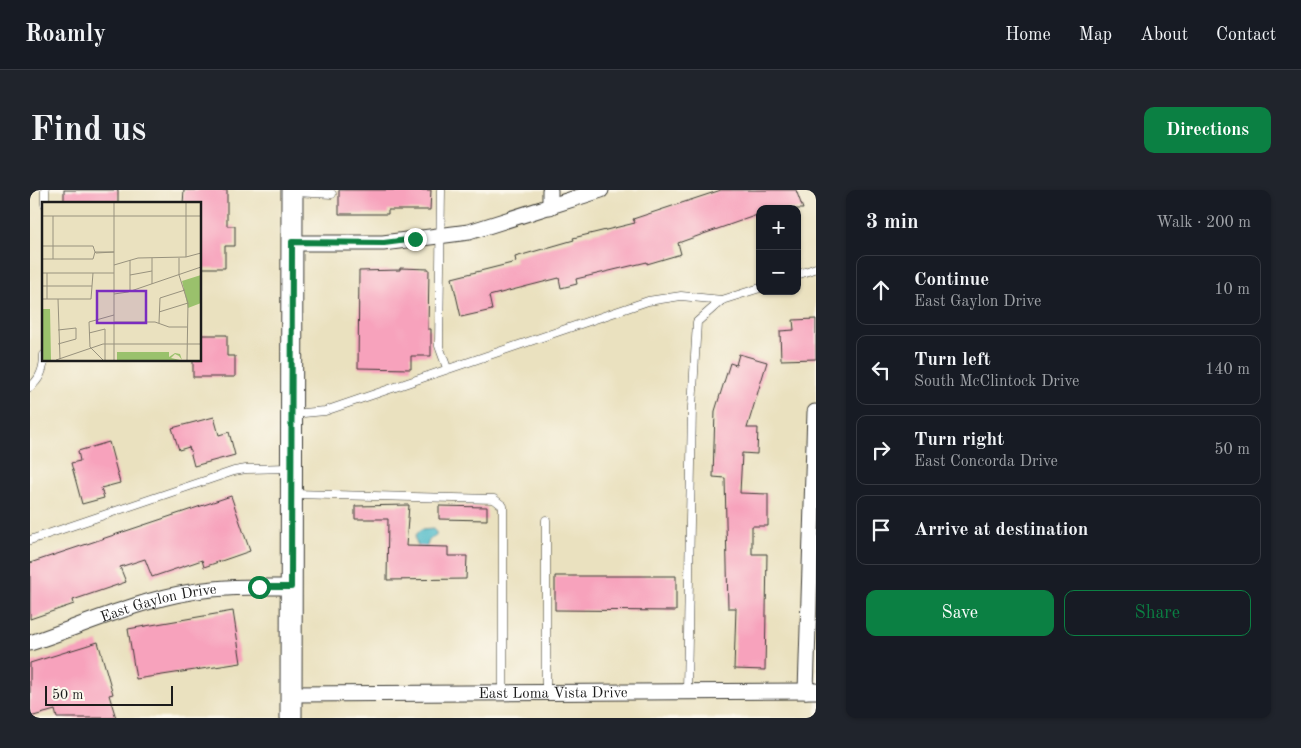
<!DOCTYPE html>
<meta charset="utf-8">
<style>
:root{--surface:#171b24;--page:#20242c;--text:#f1f3f6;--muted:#9ea1a6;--line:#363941;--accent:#0b8043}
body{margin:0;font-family:"Old Standard TT",serif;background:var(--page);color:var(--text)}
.controls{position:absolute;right:15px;top:15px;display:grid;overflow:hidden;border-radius:10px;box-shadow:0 1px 4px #0004}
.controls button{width:45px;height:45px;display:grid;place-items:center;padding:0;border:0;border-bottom:1px solid var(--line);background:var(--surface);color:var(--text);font:25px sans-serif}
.scale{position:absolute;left:15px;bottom:12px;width:128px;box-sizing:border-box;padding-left:5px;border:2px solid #1c1c1c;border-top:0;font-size:14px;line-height:18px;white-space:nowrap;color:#1c1c1c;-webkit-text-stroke:4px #fbf7ec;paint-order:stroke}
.stop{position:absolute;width:15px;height:15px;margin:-11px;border:4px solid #0b8043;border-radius:50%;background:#fff}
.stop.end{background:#0b8043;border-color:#fff;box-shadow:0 1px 5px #0008}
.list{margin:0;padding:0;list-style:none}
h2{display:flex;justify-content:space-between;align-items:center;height:65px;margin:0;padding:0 20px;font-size:21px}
h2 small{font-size:16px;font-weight:400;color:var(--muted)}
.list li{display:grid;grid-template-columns:32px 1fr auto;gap:15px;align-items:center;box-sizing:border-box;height:70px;margin:0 10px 10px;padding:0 10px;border:1px solid var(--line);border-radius:10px}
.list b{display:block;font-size:19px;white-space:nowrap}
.list p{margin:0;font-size:16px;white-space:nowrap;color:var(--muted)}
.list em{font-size:16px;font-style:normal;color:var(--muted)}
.actions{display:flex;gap:10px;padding:15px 20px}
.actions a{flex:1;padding:11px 0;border:1px solid var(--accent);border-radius:10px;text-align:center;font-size:18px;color:var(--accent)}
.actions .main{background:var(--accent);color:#fff}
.icon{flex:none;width:28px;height:28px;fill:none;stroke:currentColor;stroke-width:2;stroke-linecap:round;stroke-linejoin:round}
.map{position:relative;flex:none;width:786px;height:528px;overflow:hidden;border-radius:10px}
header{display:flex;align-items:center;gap:30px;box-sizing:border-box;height:70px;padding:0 25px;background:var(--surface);border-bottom:1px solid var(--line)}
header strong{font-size:24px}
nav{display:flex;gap:28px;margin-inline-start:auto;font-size:18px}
.intro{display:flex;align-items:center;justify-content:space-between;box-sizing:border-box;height:120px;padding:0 30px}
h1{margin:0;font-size:35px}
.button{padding:12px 22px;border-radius:10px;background:var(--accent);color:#fff;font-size:18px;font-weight:700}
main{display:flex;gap:30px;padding:0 30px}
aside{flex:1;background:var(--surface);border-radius:10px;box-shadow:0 1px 4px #0004}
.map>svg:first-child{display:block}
</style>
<header>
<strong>Roamly</strong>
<nav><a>Home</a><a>Map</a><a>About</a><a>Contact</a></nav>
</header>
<div class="intro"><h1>Find us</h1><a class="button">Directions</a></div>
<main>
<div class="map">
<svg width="786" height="528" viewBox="0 0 786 528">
<rect width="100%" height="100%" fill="#fbf7ec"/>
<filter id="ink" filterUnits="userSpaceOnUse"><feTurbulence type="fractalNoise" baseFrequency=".02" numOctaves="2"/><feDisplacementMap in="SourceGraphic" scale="10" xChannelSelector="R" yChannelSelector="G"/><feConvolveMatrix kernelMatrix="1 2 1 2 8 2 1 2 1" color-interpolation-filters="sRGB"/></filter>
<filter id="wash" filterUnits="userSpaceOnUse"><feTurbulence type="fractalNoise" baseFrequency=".0096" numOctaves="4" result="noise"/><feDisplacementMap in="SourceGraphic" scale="20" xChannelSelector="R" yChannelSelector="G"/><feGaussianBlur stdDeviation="1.12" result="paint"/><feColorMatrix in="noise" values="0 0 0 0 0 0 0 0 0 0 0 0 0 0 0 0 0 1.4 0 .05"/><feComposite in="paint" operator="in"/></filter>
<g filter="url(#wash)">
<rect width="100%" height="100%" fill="#eae1bf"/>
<!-- water -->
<polygon fill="#4dbac8" stroke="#346b72" points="403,339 406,342 406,346 399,350 396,358 389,358 385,349 386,344 391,340"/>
<g id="blocks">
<!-- building -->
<g fill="#f7a2bc">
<rect x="34" y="0" width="54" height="14"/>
<polygon points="154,0 197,0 197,36 205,36 205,56 195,56 195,78 170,78 170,14 153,14"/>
<polygon points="309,0 401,0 400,20 358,20 358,24 309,24"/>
<polygon points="691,0 766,0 773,19 730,19 730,24 648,53 651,64 617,74 617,72 546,89 547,94 531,98 529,88 459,106 462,120 431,127 422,88 486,72 485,67 544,50 543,48 605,33 603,29"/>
<polygon points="370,78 399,79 398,139 401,139 401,166 381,166 381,179 328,178 329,81 370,80"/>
<polygon points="786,129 786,169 751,170 750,141 764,140 763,130"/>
<polygon points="170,145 197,145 197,166 205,166 205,187 163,187 163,170 170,170"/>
<polygon points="709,164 737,172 717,238 728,238 727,264 712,263 710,303 738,304 738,336 722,336 722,364 737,364 735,480 704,479 706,418 698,418 695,288 683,287 685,221 700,173 706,175"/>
<polygon points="184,227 189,245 199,242 205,265 164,276 159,257 149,260 142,238"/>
<polygon points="79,252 90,293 71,298 74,308 52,314 41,273 50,271 48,261"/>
<polygon points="201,306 220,361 174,377 172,370 122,387 115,369 90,377 96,392 43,410 44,414 0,429 0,373"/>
<polygon points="379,315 376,356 418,357 418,366 437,366 436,389 357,390 358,329 325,329 325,316"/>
<polygon points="409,316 457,317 457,330 409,329"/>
<polygon points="525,386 646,386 646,421 525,420"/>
<polygon points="203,421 211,473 106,489 98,439"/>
<polygon points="68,452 83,504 79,505 86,528 27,528 25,520 0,527 0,473"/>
</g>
</g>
</g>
<g filter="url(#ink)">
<use href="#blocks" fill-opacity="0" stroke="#3b3a34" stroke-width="1"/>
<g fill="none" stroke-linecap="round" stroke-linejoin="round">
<!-- service casing -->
<g stroke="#3b3a34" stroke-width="9">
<g id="service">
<polyline points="411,0 409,156 417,178"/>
<polyline points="264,2 302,4"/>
<polyline points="15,14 15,0"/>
<polyline points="767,85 786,78"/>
<path d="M0,197c11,-8 14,-19 14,-32"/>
<polyline points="263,224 295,221 618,111 651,106 692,110"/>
<polyline points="263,304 464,309 473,316 473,503"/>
<polyline points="0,350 204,281 216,279 259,278"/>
<polyline points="657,502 662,217 667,132 692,110 730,98"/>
<polyline points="516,503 516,330"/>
</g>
</g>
<!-- minor casing -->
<g stroke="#3b3a34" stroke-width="17">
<g id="minor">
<polyline points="520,0 520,17"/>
<polyline points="262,53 353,53 439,42 571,0"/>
<path id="s1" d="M0,453c51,-17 109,-43 161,-51 33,-6 67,-5 100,-5"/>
<polyline points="776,501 785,222"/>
<path id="s2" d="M261,504l525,-3"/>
</g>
</g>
<!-- secondary casing -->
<g stroke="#3b3a34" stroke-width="23">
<polyline id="secondary" points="261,528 262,0"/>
</g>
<!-- service -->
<use href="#service" stroke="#fff" stroke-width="8"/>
<!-- minor -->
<use href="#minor" stroke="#fff" stroke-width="15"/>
<!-- secondary -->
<use href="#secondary" stroke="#fff" stroke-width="21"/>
</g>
</g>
<g fill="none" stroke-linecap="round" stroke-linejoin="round" filter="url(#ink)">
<!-- route -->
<polyline stroke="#0b8043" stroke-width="6" points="229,397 261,397 262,52 354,53 385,49"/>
</g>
<g text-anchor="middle" stroke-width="4" stroke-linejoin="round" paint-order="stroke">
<!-- street labels -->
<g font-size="15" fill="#1c1c1c" stroke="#fbf7ec">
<text dy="5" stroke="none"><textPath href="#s1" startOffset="135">East Gaylon Drive</textPath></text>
<text dy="5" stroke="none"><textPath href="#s2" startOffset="262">East Loma Vista Drive</textPath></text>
</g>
</g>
<!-- overview -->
<g transform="translate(12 12)">
<rect width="159" height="159" fill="#eae1bf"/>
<path d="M159,73v28l-13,5 -6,-27zM0,107h8l1,51h-9zM75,150h52v5l6,-4 5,1 2,6 -3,-4 -4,-2 -4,4 9,2h-63z" fill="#9ac16c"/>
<path fill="none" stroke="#98927e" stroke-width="1" d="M144,0v55M0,14h159M0,44h51l2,6 -2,7h-51M53,50h19l-18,1zM137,56v17l9,28 -1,57M11,57v-43M72,63l24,-7 48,-1 15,-4M0,71h72M5,71v26M88,73l22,-4M110,82v-26M0,84h50M88,89v-31M72,92l14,-2 73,-25M0,97h49l2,-26M16,97l2,60M117,110l29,-9M72,120h41l14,5h18M104,120v-18M117,121l1,-25 25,-8M47,131l16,-4v31M16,142l18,-5v-11l-18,2M14,158l47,-16h98M61,158l-13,-13 -1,-25 25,-7M72,158v-158"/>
<path fill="#7b2cbf" fill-opacity="0.15" stroke="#7b2cbf" stroke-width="2.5" d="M55,89h49v32h-49z"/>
<rect width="159" height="159" fill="none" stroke="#1c1c1c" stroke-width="2.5"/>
</g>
</svg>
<div class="controls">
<button>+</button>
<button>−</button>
</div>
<div class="scale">50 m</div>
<div class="stop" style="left:229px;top:397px"></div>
<div class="stop end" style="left:385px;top:49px"></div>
</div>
<aside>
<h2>3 min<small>Walk · 200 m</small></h2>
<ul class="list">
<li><svg class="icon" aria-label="ahead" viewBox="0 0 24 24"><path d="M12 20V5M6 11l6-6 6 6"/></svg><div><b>Continue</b><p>East Gaylon Drive</p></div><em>10 m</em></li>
<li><svg class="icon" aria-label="left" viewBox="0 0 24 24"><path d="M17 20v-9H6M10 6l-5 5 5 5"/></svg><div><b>Turn left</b><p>South McClintock Drive</p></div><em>140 m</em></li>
<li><svg class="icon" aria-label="right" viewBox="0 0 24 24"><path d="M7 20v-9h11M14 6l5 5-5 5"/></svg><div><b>Turn right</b><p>East Concorda Drive</p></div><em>50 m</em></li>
<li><svg class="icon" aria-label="arrive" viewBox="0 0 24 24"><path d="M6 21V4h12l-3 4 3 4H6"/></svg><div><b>Arrive at destination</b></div></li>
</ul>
<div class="actions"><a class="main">Save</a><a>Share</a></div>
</aside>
</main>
